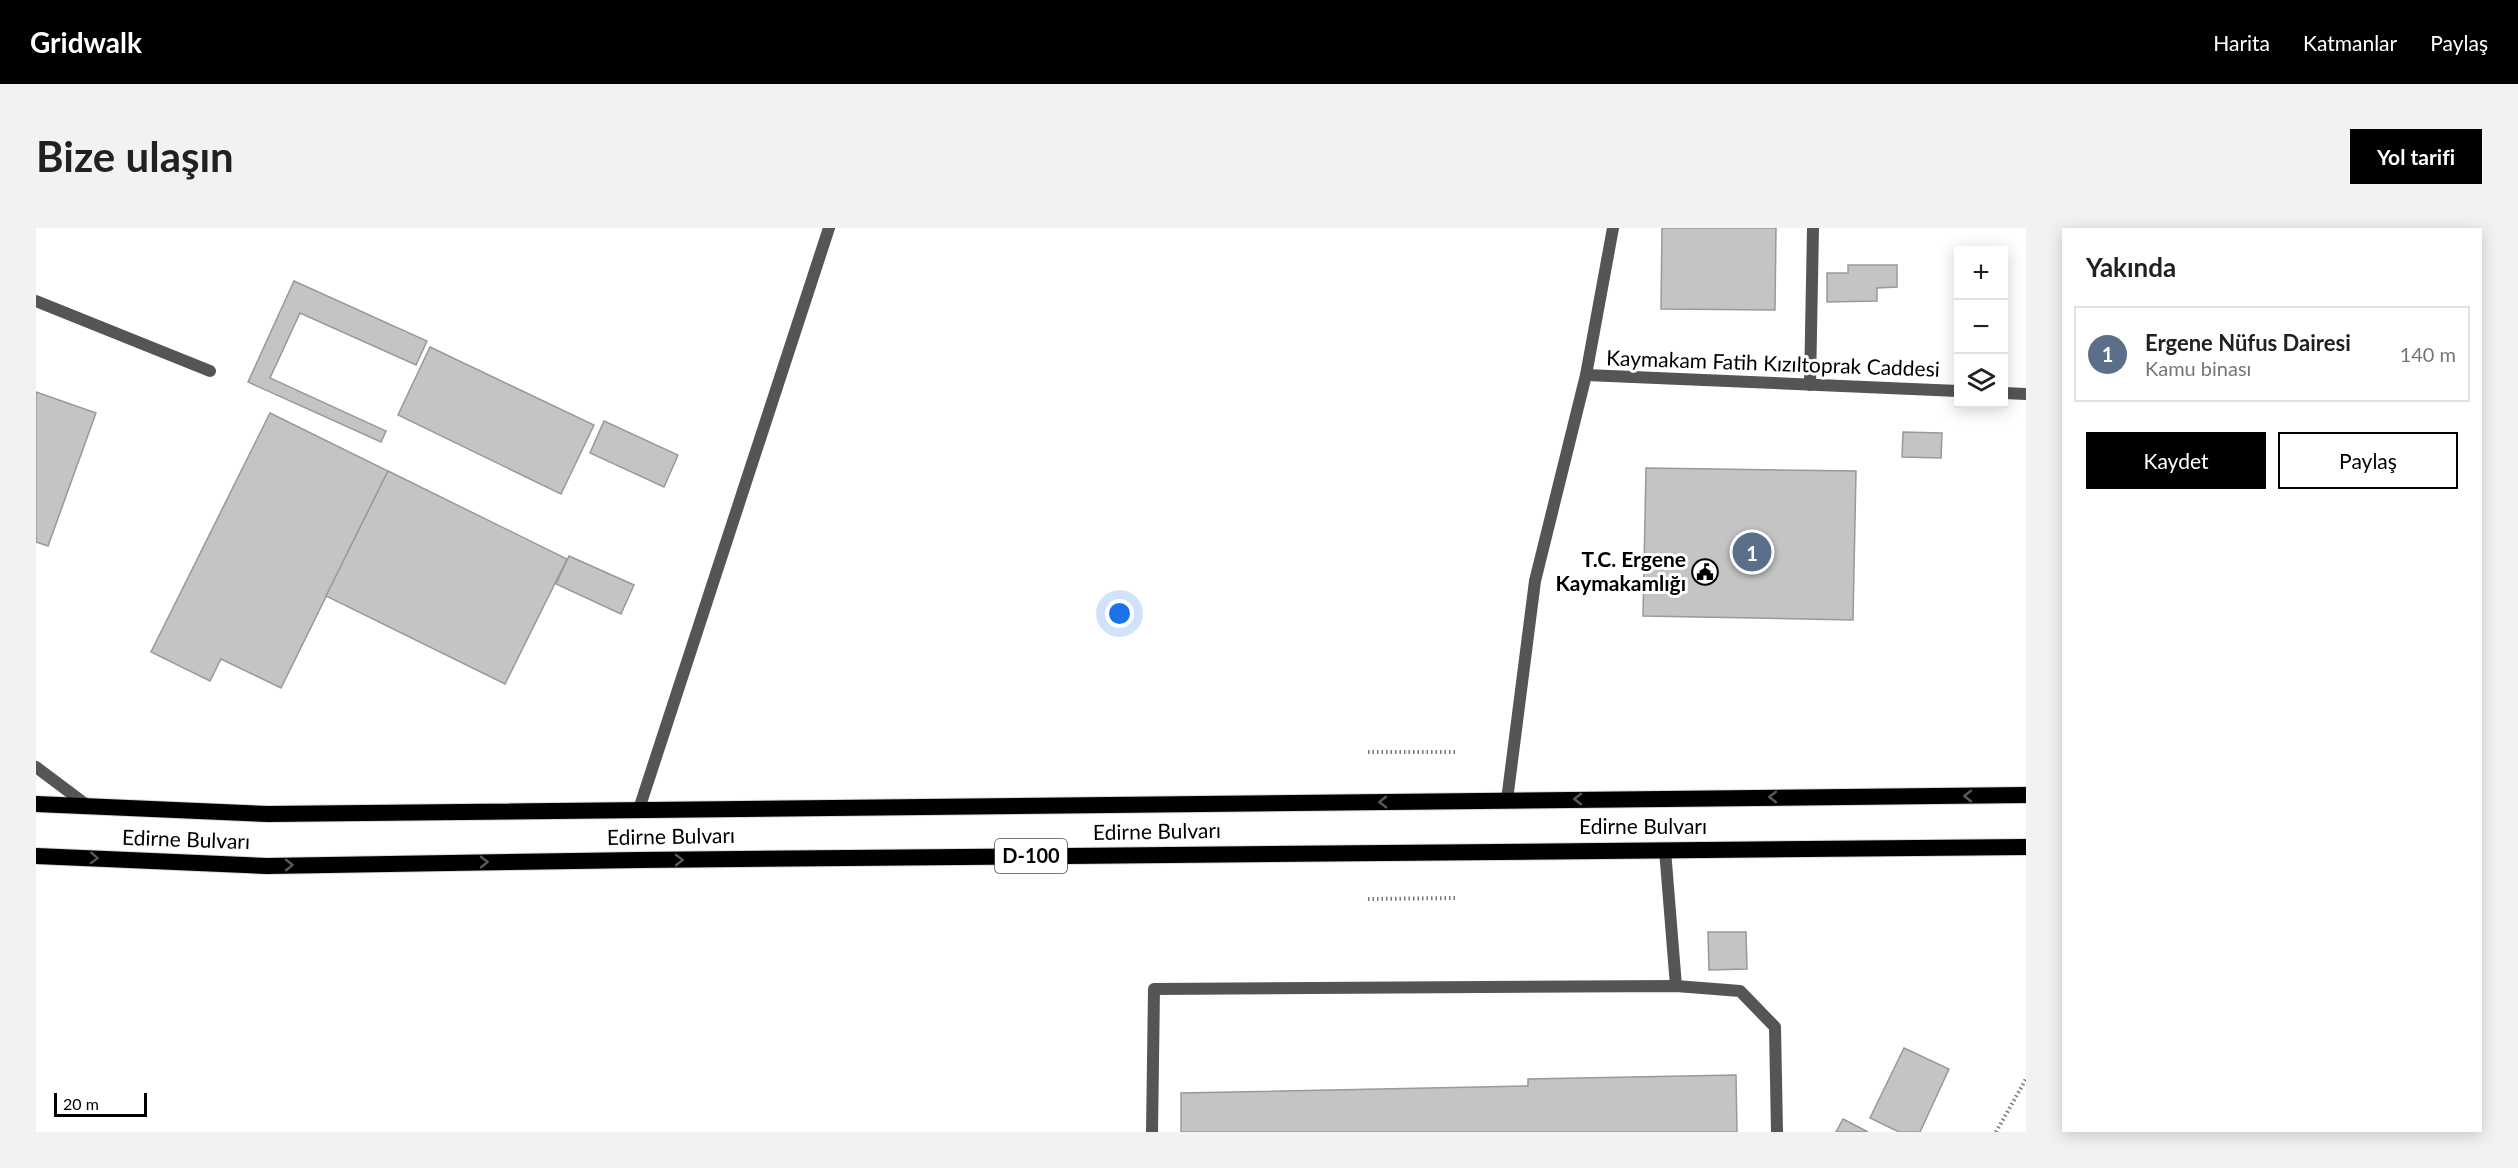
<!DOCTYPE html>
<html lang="tr">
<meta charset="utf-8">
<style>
:root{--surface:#fff;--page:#f2f2f2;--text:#202124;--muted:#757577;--line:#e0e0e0;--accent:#000}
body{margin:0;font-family:Lato,sans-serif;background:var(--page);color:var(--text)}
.controls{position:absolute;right:18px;top:18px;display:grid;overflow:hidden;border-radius:0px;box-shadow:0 3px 15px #0003}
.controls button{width:54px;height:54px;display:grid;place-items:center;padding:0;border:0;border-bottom:2px solid var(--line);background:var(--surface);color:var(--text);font:30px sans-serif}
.scale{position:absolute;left:18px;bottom:15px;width:93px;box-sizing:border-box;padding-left:6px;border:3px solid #000;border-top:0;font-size:16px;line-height:21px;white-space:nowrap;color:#000;-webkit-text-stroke:4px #fff;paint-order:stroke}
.you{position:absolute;left:1084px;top:386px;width:21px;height:21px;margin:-15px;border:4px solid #fff;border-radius:50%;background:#1a73e8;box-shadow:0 0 0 9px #1a73e833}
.badge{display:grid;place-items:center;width:39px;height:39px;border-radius:50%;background:var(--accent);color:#fff;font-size:20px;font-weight:700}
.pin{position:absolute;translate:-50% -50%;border:3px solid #fff;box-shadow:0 2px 6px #0006}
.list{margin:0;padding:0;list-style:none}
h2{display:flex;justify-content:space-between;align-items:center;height:78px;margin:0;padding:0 24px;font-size:26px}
h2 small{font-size:20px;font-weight:400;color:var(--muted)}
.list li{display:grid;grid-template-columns:39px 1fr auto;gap:18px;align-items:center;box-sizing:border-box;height:96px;margin:0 12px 12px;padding:0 12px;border:2px solid var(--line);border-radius:0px}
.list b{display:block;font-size:22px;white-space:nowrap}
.list p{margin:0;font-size:20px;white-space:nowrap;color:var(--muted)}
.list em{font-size:20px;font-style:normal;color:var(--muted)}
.actions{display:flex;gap:12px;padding:18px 24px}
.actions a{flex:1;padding:14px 0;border:2px solid var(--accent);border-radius:0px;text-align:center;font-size:21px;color:var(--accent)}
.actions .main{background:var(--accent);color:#fff}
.icon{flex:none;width:33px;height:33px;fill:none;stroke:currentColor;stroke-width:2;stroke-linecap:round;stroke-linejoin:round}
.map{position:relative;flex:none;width:1990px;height:904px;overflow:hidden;border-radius:0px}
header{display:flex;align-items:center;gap:36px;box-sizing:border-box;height:84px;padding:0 30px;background:var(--accent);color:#fff}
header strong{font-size:28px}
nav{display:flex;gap:33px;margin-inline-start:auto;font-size:21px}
.intro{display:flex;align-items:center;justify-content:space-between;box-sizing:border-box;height:144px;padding:0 36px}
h1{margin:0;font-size:42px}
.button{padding:15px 27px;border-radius:0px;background:var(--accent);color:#fff;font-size:21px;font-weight:700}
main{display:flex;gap:36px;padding:0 36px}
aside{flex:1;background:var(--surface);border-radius:0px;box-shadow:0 3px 15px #0003}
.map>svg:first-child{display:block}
</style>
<header>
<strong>Gridwalk</strong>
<nav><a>Harita</a><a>Katmanlar</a><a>Paylaş</a></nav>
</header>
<div class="intro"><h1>Bize ulaşın</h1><a class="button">Yol tarifi</a></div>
<main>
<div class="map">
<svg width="1990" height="904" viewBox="0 0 1990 904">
<rect width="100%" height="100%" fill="#fff"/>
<!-- building -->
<g fill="#c4c4c4" stroke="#999" stroke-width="1.5">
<polygon points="1626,0 1740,0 1739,82 1625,81"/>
<polygon points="1812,37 1861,37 1861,59 1841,60 1841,73 1791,74 1791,45 1812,45"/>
<polygon points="258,53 391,113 380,137 264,85 234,150 350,203 345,214 212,154"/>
<polygon points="394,119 558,197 525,266 362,187"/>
<polygon points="0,164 60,185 12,318 0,314"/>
<polygon points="234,185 352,243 245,460 185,431 174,453 115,424"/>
<polygon points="568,193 642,227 628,259 554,225"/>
<polygon points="1867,204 1906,205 1905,230 1866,229"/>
<polygon points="1610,240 1820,243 1817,392 1607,388"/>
<polygon points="352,243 531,331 469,456 290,368"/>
<polygon points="533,328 598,357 585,386 520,356"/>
<polygon points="1672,704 1710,704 1711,741 1673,742"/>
<polygon points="1868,820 1913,841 1884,904 1863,904 1834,890"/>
<polygon points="1700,847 1701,904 1145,904 1145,865 1492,858 1492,851"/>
<polygon points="1807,891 1832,904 1800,904"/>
</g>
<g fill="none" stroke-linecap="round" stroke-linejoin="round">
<!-- trunk casing -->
<g stroke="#dbdbdb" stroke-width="18">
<g id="trunk">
<polyline points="0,576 232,586 1990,567"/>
<polyline points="0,628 231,638 603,632 1990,619"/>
</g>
</g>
<!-- path -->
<g stroke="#777" stroke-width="4" stroke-dasharray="1.5 3" stroke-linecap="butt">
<polyline points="1332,524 1422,524"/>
<polyline points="1332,671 1420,670"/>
<polyline points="1960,904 1990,851"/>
</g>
<!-- service -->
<g stroke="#555" stroke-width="12">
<polyline points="1774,157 1777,0"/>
<polyline points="0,539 52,578"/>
</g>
<!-- minor -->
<g stroke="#555" stroke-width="12">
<polyline points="0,73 174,143"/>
<polyline points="1550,147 1922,163"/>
<polyline points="1968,165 1990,166"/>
<polyline points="1471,572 1499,353 1550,147 1577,0"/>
<polyline points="603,581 793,0"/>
<polyline points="1629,622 1640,758"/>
<polyline points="1116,904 1118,761 1640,758 1704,763 1739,799 1741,904"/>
</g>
<!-- trunk -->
<use href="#trunk" stroke="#000" stroke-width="16"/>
</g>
<!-- one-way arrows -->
<defs><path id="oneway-chevron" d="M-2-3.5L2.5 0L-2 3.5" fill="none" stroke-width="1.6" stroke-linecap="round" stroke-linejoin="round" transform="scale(1.5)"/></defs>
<g stroke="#595959">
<use href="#oneway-chevron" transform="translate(1932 568) rotate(180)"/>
<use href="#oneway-chevron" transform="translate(1737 569) rotate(180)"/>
<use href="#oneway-chevron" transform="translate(1542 571) rotate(180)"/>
<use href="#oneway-chevron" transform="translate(1347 574) rotate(179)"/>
<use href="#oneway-chevron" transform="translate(58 630) rotate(2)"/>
<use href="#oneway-chevron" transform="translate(643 632) rotate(-1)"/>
<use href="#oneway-chevron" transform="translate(448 634) rotate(-1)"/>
<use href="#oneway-chevron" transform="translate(253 637) rotate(-1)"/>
</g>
<!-- icons -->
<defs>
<g id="civic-ring" transform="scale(1.35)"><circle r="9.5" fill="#fff" stroke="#000" stroke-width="1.5"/><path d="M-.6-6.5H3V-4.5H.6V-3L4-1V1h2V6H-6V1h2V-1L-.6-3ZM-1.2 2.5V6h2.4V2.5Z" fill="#000"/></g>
</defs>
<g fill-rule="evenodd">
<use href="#civic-ring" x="1669" y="344"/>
</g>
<g text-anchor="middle" stroke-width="6" stroke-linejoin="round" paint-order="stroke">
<!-- shield labels -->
<rect fill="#fff" stroke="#4c4c4c" stroke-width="1.5" x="959" y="611" width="72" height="34" rx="4.5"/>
<g font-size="20" font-weight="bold" fill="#000">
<text x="995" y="635">D-100</text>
</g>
<!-- street labels -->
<g font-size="21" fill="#000" stroke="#fff">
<text transform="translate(1737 136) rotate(2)" y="7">Kaymakam Fatih Kızıltoprak Caddesi</text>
<text x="1607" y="606">Edirne Bulvarı</text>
<text transform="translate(1121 604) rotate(-1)" y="7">Edirne Bulvarı</text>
<text transform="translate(635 609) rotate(-1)" y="7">Edirne Bulvarı</text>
<text transform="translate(150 612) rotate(2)" y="7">Edirne Bulvarı</text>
</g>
<!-- poi labels -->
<g font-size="21" font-weight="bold" fill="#000" stroke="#fff" text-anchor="end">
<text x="1650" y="339">T.C. Ergene<tspan x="1650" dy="24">Kaymakamlığı</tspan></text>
</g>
</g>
</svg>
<div class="controls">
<button>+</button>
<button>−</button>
<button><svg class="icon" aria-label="layers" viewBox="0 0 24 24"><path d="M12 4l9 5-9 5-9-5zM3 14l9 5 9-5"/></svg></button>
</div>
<div class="scale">20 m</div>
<div class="you"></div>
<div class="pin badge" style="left:1716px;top:324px;background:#5c6f8a">1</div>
</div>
<aside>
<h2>Yakında<small></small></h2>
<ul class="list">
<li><span class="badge" style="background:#5c6f8a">1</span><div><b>Ergene Nüfus Dairesi</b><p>Kamu binası</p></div><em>140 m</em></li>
</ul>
<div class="actions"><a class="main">Kaydet</a><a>Paylaş</a></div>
</aside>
</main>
